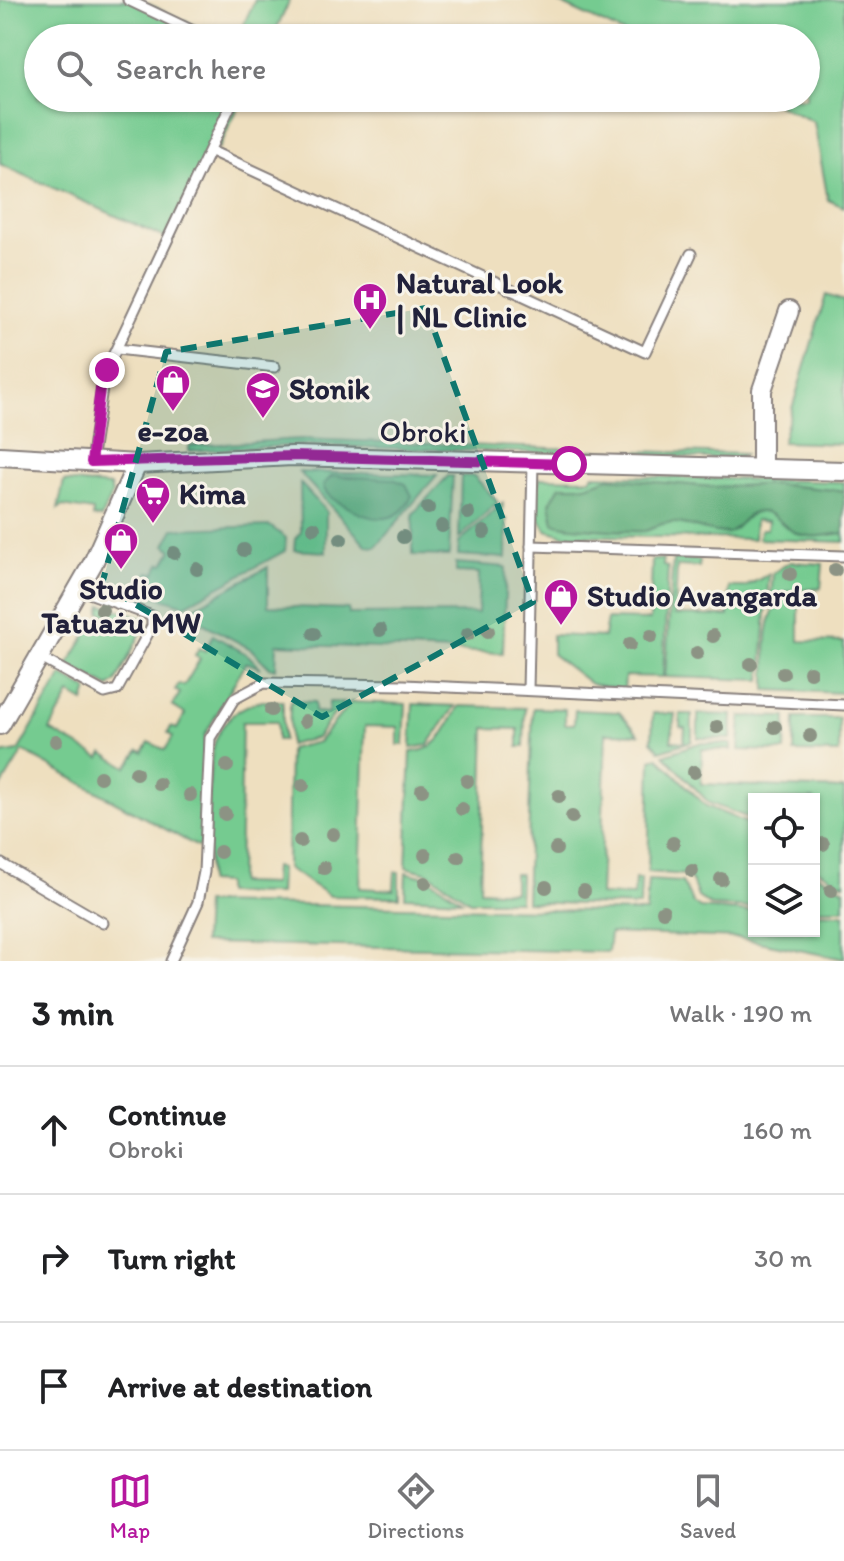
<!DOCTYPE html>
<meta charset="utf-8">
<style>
:root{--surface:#fff;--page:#f2f2f2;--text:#202124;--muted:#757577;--line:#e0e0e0;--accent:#b5179e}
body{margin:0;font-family:Itim,sans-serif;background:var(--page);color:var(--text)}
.controls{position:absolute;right:24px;bottom:24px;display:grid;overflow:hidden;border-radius:0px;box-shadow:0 2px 6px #0004}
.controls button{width:72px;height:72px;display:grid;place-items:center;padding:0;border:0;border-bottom:2px solid var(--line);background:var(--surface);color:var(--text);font:40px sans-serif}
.stop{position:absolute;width:24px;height:24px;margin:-18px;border:6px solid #b5179e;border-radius:50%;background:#fff}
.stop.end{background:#b5179e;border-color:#fff;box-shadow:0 2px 8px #0008}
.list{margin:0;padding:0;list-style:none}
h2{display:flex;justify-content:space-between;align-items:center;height:104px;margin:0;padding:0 32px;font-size:34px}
h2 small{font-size:26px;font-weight:400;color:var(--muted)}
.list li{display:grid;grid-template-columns:52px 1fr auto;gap:24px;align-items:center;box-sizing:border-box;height:128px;padding:0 32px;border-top:2px solid var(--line)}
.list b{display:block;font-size:30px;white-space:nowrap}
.list p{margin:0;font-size:26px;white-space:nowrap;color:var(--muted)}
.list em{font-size:26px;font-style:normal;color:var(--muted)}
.icon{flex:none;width:44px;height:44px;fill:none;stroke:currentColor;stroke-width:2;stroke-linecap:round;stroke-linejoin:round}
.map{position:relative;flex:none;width:844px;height:961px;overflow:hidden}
.search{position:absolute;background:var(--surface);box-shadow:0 2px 6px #0004;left:24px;right:24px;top:24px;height:88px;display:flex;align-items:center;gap:20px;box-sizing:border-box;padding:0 28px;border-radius:44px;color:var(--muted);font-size:30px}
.sheet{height:488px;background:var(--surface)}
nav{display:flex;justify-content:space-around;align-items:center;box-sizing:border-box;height:112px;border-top:2px solid var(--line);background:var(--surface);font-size:22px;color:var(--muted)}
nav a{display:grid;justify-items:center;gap:4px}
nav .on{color:var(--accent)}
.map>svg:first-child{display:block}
</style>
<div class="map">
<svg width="844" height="961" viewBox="0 0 844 961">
<rect width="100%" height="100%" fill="#f7f3e8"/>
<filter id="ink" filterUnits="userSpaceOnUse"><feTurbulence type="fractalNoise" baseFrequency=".0125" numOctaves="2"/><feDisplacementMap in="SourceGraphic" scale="16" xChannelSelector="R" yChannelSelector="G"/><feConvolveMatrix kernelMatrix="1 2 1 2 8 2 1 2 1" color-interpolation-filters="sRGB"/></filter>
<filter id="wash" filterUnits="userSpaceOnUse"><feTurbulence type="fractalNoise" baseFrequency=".006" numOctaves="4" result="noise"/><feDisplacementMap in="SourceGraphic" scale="32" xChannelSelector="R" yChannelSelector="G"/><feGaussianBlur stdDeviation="1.8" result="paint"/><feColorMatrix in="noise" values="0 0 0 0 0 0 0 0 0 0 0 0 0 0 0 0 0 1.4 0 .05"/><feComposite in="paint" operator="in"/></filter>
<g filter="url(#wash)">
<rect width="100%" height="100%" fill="#eedfbf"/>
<!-- green -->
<g fill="#74cb90" stroke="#4b7666" stroke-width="2">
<polygon points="0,0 140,0 222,38 38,38 38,98 243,98 219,148 211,144 165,238 0,164"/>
<polygon points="255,0 290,0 272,38 237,38"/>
<polygon points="553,0 844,0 844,207 828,200 814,122 763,98 806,98 806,38 634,38"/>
<polygon points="826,295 844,301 844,444 782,442"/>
<polygon points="301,439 576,449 576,454 301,445 189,451 189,446"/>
<polygon points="590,450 746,454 736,459 590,454"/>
<polygon points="299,472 437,475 376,547 367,546"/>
<polygon points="592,475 844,482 844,542 758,539 761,529 767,529 768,521 755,520 754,539 563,535 546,530 538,516 539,478 591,479"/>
<polygon points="448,476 453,476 449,556 413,555 413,514"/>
<polygon points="461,476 474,476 498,502 459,538"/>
<polygon points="64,481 110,486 112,495 101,518 93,517 93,511 63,506 58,509"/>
<polygon points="300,483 326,511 326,552 294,550 295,539 301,532"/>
<polygon points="503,503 502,519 507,519 506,558 458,555 459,542"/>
<polygon points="270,526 286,538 285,551 185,605 139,591 149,572 154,574 161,563 164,564 172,550 165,545 174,529"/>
<polygon points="663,559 663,566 668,567 663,677 625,676 624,690 591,684 552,654 552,635 604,637 607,619 650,620 652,560"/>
<polygon points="673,559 700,560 699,567 677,566 675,615 728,616 729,587 745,587 769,574 761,680 665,677"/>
<polygon points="790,562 823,564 821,588 786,592 770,608 773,573"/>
<polygon points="456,563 506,567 503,653 277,644 276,669 269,667 251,649 184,613 268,567 268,606 348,609 349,614 478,613 479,573 456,572"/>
<path d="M799,593v48l45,1v51l-78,-3c1,-30 -8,-94 33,-97z"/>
<polygon points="102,605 141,616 146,623 116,682 109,687 68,665 93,623 103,628 109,617 100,612"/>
<polygon points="213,635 248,655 261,668 246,662 205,735 201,845 198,847 23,751 0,789 0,754 18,751 62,675 88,690 84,702 70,694 50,730 100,758 103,753 127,767 139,750 143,752 149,742 165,750 173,737 168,733 171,727 177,729 185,714 172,706 180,693 175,690 179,684 184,686 200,659 195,655 199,648 205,651"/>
<path d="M261,701h22v39h-6v-18h-35l-3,161 34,1 1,-17 6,1 -1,26 -54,-1v-10l-17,-1c1,-33 -3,-116 8,-143 8,-21 24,-33 45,-38z"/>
<polygon points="290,701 315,702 315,712 328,713 329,702 344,702 316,738 289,745"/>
<polygon points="351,702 406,704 404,745 398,745 398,727 365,726 360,888 394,890 395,872 399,872 399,897 330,896 287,868 289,749 318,742"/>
<polygon points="413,704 455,706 428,745 411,748"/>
<path d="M459,706l66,2 -1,39h-6v-18l-33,-1 -5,162 34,2v-18h6l-1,27h-49l-42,-28 -22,-6 5,-115c28,-1 35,-23 48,-46z"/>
<polygon points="533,708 565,709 565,724 574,724 575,710 619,712 639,734 606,733 600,895 634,896 635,879 641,879 640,906 526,902"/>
<polygon points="653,713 675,714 671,741 684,742 685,728 680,727 680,714 692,714 692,741 660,751 652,741"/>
<polygon points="698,714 732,715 731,739 698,738"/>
<polygon points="741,716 786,717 785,751 739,750"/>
<polygon points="795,718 839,718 839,753 794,752"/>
<polygon points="699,743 731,744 731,750 702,749 701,784 844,789 844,884 814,868 814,799 754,799 754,820 709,803 664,755"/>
<polygon points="658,757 706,806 754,826 754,908 712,906 698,897 692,881 685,875 648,872 651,760"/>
<polygon points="406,872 428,878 462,900 405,897"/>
<polygon points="814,873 844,889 844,909 814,909"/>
<polygon points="648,880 682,882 693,903 700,908 754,912 754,931 814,931 814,913 844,914 844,959 739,938 610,933 608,952 203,943 205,903 646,912"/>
</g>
<!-- forest -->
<g fill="#5faf7a" stroke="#40685a" stroke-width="2">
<path d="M332,476l61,3 13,5 6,12c-14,31 -43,25 -66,10 -11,-6 -20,-9 -23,-21z"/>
<path d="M609,478l105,9 60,-3 70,7v42c-16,2 -30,6 -45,1 -18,-5 -24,-27 -45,-21 -10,3 -16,15 -25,20 -22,1 -42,-12 -61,-10 -8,0 -15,6 -23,8 -11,1 -84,-3 -91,-8l-4,-20 10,-17h26z"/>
</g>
</g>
<g filter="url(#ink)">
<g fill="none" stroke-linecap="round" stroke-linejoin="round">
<!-- lane casing -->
<g stroke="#88807d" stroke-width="13">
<g id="lane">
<polyline points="128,0 208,38"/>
<polyline points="211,151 645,352 691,254"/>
<polyline points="117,349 275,367"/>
<polyline points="91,462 104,375 234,98"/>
<polyline points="531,546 844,556"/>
<polyline points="39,657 105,693 117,690 152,626 152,616 78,589"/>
<polyline points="528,690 533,463"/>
<polyline points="0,863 103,923"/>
<polyline points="171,961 198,902 204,872 210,738 234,699 264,683 404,685 844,705"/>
</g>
</g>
<!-- street casing -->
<g stroke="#88807d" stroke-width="22">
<g id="street">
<polyline points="0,456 137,464 292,456 844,471"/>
<polyline points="762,469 762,390 789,311"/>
<polyline points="0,725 93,563 137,464"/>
</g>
</g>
<!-- lane -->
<use href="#lane" stroke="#fff" stroke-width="9"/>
<!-- street -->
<use href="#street" stroke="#fff" stroke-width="18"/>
</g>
<!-- trees -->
<g fill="#8c9384">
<circle cx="428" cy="508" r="7"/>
<circle cx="468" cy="513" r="7"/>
<circle cx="442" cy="526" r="7"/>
<circle cx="314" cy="528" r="7"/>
<circle cx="484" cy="532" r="7"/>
<circle cx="403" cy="537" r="7"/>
<circle cx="341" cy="539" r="7"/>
<circle cx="244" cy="550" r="7"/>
<circle cx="174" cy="553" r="7"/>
<circle cx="197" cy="569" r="7"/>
<circle cx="835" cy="570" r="7"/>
<circle cx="790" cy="574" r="7"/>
<circle cx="752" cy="602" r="7"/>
<circle cx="102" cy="610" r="7"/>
<circle cx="380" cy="630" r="7"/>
<circle cx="488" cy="631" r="7"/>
<circle cx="314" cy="634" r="7"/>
<circle cx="468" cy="634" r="7"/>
<circle cx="651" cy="636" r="7"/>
<circle cx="713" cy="636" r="7"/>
<circle cx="630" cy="644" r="7"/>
<circle cx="697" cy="653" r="7"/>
<circle cx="751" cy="664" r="7"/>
<circle cx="810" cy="672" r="7"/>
<circle cx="783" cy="673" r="7"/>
<circle cx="271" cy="710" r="7"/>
<circle cx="305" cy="721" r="7"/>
<circle cx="717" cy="727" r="7"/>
<circle cx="775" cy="727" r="7"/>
<circle cx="810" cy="736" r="7"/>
<circle cx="56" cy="741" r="7"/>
<circle cx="227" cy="766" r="7"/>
<circle cx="694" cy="772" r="7"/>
<circle cx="136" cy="773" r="7"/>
<circle cx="100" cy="777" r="7"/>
<circle cx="467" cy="781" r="7"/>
<circle cx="159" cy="784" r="7"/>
<circle cx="303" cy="785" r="7"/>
<circle cx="422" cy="790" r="7"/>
<circle cx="190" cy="795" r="7"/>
<circle cx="559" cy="796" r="7"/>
<circle cx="462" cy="809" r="7"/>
<circle cx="225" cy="814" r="7"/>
<circle cx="572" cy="817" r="7"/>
<circle cx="333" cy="834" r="7"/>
<circle cx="300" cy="841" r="7"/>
<circle cx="673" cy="843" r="7"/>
<circle cx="823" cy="844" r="7"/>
<circle cx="556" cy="849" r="7"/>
<circle cx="220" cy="852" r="7"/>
<circle cx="425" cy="855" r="7"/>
<circle cx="458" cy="857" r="7"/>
<circle cx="324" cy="868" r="7"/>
<circle cx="692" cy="871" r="7"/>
<circle cx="721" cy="879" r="7"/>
<circle cx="425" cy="883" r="7"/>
<circle cx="546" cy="887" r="7"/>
<circle cx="584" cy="891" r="7"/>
<circle cx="831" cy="891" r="7"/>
<circle cx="663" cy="911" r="7"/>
</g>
</g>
<g fill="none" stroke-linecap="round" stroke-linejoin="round" filter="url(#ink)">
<!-- route -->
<polyline stroke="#b5179e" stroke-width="10" points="107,370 100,389 91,462 292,456 569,464"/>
</g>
<!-- marked area -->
<path fill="#0f766e" fill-opacity="0.2" stroke="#0f766e" stroke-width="6" stroke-dasharray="16 10" stroke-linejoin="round" d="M426,308l107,294 -211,115 -220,-133 64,-232z"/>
<!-- icons -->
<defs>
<g id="hospital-pin" transform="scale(1.8)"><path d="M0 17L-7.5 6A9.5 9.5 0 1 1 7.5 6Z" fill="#b5179e" stroke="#f7f3e8"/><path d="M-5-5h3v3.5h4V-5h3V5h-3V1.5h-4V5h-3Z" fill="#fff"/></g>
<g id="shop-pin" transform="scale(1.8)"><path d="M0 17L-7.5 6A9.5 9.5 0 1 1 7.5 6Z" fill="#b5179e" stroke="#f7f3e8"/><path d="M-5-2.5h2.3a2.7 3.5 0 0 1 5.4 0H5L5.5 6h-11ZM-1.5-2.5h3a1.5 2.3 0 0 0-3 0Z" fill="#fff"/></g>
<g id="school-pin" transform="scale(1.8)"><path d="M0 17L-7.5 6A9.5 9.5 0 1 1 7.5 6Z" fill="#b5179e" stroke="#f7f3e8"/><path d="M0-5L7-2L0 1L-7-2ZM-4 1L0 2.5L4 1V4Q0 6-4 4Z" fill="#fff"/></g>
<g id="supermarket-pin" transform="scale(1.8)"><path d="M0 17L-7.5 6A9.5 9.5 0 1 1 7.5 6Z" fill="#b5179e" stroke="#f7f3e8"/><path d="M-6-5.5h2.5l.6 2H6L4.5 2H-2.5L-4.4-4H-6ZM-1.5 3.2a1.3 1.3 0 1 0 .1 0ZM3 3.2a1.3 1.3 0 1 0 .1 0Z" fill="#fff"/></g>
</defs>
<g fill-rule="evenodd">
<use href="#hospital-pin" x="370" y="300"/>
<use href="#shop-pin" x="173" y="382"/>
<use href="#school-pin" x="263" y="389"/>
<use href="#supermarket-pin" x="153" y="494"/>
<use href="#shop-pin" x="121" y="540"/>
<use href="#shop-pin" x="561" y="596"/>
</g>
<g text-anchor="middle" stroke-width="6" stroke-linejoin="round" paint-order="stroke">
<!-- poi labels -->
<g font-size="30" font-weight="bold" fill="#22223b" stroke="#f7f3e8" text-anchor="start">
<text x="396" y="293">Natural Look<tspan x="396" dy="34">| NL Clinic</tspan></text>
<text x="289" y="399">Słonik</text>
<text x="173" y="441" text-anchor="middle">e-zoa</text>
<text x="179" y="504">Kima</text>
<text x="121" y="599" text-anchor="middle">Studio<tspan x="121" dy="34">Tatuażu MW</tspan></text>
<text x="587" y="606">Studio Avangarda</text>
</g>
<!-- street labels -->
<g font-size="30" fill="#22223b" stroke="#f7f3e8">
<text transform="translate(423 432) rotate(1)" y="10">Obroki</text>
</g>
</g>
</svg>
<div class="controls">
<button><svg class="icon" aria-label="locate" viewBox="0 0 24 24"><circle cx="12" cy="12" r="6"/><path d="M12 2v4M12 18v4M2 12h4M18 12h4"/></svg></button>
<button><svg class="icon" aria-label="layers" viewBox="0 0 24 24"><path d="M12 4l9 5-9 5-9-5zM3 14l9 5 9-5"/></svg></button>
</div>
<div class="stop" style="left:569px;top:464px"></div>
<div class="stop end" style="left:107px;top:370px"></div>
<div class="search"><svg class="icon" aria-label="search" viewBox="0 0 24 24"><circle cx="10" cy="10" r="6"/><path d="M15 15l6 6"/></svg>Search here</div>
</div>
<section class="sheet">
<h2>3 min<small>Walk · 190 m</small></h2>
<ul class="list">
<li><svg class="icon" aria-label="ahead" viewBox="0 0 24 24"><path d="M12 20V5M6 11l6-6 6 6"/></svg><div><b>Continue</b><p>Obroki</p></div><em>160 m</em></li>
<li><svg class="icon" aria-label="right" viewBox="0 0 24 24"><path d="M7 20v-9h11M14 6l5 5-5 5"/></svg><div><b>Turn right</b></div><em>30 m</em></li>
<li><svg class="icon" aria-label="arrive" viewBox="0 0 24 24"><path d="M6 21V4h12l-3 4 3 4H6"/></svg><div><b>Arrive at destination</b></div></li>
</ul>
</section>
<nav>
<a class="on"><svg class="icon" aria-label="map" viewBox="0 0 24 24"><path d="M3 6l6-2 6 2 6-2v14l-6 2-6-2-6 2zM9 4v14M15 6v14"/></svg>Map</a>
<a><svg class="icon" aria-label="directions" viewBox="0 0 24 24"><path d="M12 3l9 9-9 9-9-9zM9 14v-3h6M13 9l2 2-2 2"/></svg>Directions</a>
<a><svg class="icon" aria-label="saved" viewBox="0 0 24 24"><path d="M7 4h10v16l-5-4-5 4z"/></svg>Saved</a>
</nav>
